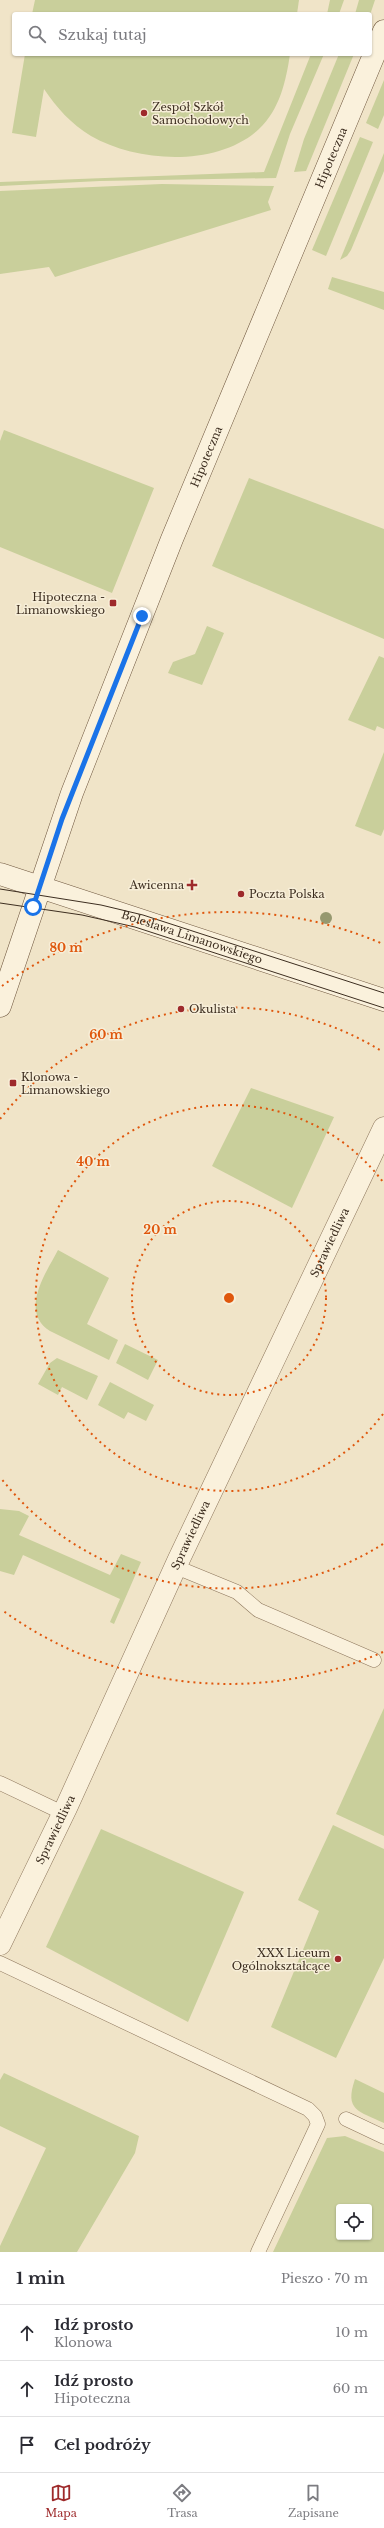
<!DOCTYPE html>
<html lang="pl">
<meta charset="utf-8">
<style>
:root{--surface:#fff;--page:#f7f7f7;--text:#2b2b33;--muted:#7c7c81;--line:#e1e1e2;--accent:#9e2a2b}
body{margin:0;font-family:"Libre Baskerville",serif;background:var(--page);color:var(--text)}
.controls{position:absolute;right:12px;bottom:12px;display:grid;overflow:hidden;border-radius:4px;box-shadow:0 1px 3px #0004}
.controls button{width:36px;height:36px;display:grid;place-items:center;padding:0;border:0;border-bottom:1px solid var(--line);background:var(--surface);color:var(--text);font:20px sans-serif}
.stop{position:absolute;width:12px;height:12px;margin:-9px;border:3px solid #1a73e8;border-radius:50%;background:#fff}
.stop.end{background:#1a73e8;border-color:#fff;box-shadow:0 1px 4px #0008}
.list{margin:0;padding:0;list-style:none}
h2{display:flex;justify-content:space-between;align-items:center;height:52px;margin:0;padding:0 16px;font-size:17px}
h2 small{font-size:13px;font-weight:400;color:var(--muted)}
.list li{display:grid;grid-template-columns:26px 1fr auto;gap:12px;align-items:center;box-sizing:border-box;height:56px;padding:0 16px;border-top:1px solid var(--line)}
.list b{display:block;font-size:15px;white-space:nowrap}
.list p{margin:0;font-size:13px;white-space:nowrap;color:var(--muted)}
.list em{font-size:13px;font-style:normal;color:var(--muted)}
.icon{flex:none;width:22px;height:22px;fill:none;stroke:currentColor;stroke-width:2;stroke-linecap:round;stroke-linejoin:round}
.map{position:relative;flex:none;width:384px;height:2252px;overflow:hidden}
.search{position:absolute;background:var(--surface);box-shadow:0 1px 3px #0004;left:12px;right:12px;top:12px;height:44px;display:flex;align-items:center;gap:10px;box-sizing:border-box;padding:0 14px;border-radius:4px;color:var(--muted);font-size:15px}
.sheet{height:220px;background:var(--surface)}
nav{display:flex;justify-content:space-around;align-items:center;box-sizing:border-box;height:56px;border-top:1px solid var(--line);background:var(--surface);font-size:11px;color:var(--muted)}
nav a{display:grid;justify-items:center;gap:2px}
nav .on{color:var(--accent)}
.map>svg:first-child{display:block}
</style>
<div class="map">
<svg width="384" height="2252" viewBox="0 0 384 2252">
<rect width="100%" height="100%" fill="#f0e4c8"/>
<!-- green -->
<g fill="#c9cf9b" fill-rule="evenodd">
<polygon points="35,0 299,0 297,14 32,14"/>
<polygon points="330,0 344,0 339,14 327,14"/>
<polygon points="359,0 375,0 370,15 355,14"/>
<path d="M25,54h265c-4,27 -10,55 -31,75 -41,38 -121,34 -168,7 -20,-12 -34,-28 -47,-47l-8,48 -24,-4z"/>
<polygon points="311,54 324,54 290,134 276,178 100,181 0,186 0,182 264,172"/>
<polygon points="339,54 354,54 306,171 294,172 304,139"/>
<polygon points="384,80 384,115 378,129 366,123"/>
<polygon points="360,137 373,142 326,256 312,250"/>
<polygon points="384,153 384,171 351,250 347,256 340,260"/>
<polygon points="162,184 274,186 268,202 271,210 55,277 49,267 0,274 0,191"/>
<polygon points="332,277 384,292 384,310 328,289"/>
<polygon points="4,430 154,488 112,593 0,547 0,441"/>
<polygon points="249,478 384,529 384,639 212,566"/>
<polygon points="207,626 224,633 202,685 168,673 173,662 195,654"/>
<polygon points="379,656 384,658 384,729 377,726 375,731 348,720"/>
<polygon points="384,752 384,829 381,836 355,826"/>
<polygon points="251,1088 334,1117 292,1208 212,1166"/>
<path d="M58,1250l51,28 -22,46 31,16 -9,20 -59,-29c-31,-20 -4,-58 8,-81z"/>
<polygon points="125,1344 158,1360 148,1380 116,1363"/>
<polygon points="57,1358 98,1376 87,1400 62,1387 58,1395 38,1384 50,1363"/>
<polygon points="110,1382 154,1405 146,1421 128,1412 124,1419 98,1405"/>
<polygon points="0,1509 19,1511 29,1516 19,1535 110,1575 121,1554 141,1562 114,1624 110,1622 120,1599 23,1555 14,1575 0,1571"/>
<polygon points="384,1708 384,1836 336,1814"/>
<polygon points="333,1825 384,1849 384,1958 336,2058 271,2027 319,1911 298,1900"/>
<polygon points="101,1829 244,1892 188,2022 46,1947"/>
<polygon points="4,2073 139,2136 135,2153 77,2252 0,2252 0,2246 46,2148 0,2126 0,2080"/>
<path d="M355,2079l29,14v30c-25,-12 -40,-12 -29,-44z"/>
<path d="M345,2136l39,16v100h-111l54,-114zM339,2207h30v30h-30z"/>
</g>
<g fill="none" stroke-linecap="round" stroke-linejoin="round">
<!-- lane casing -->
<g stroke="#8d765c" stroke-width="15">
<g id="lane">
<polyline points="176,1567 237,1592 258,1610 374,1660"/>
<polyline points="0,1783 63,1813"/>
<polyline points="0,1963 308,2109 315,2116 318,2124 258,2252"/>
<polyline points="346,2119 384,2137"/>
</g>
</g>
<!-- street casing -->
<g stroke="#8d765c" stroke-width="23">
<g id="street">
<path id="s1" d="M0,1944l66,-136 113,-249 205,-431"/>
</g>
</g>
<!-- secondary casing -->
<g stroke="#6f573f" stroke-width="23">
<g id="secondary">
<path id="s2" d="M0,874l384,126"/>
<path id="s3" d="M0,1006l72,-213 100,-254 212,-508"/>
</g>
</g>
<!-- lane -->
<use href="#lane" stroke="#faf1dc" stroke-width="14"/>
<!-- street -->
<use href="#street" stroke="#faf1dc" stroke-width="22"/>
<!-- secondary -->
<use href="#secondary" stroke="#faf1dc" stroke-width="22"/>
<!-- tram -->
<g stroke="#3d2e20" stroke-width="1">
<polyline points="0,889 101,905 143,915 384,993"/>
<polyline points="0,903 82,915 135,927 384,1008"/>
</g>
</g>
<!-- trees -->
<circle fill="#96986f" cx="326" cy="918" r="6"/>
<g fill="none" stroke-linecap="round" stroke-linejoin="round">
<!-- route -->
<polyline stroke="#1a73e8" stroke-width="5" points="33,907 62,819 142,616"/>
</g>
<!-- distance rings -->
<g fill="none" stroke="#df570d" stroke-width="2" stroke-dasharray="2 4">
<circle cx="229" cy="1298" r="97"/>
<path d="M383 1414A193 193 0 1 1 383 1182"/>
<path d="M383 1544A290 290 0 0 1 0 1477M0 1119A290 290 0 0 1 383 1052"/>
<path d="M383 1652A386 386 0 0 1 2 1610M2 986A386 386 0 0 1 383 944"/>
</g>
<!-- markers -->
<g fill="#9e2a2b" stroke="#f7eed8" stroke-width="1.5">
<circle cx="144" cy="113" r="4"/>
<rect x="109" y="599" width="8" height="8" rx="2"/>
<path d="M190 879h4v4h4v4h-4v4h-4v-4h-4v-4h4z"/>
<circle cx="241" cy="894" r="4"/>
<circle cx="181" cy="1009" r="4"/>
<rect x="9" y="1079" width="8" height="8" rx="2"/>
<circle cx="338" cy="1959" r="4"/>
</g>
<g text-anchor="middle" stroke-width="3" stroke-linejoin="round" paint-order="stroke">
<!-- poi labels -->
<g font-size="11" fill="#3d2e20" stroke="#f7eed8" text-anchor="start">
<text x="152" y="111">Zespół Szkół<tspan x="152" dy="13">Samochodowych</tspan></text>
<text x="105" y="601" text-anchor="end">Hipoteczna -<tspan x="105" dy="13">Limanowskiego</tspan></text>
<text x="184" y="889" text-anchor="end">Awicenna</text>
<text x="249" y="898">Poczta Polska</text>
<text x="189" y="1013">Okulista</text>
<text x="21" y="1081">Klonowa -<tspan x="21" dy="13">Limanowskiego</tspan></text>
<text x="330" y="1957" text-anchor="end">XXX Liceum<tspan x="330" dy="13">Ogólnokształcące</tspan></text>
</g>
<!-- street labels -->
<g font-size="11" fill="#3d2e20" stroke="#f7eed8">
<text dy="4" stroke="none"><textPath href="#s3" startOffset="911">Hipoteczna</textPath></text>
<text dy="4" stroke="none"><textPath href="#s3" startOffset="587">Hipoteczna</textPath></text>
<text dy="4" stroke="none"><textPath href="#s2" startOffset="202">Bolesława Limanowskiego</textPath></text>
<text dy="4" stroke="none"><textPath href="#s1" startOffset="775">Sprawiedliwa</textPath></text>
<text dy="4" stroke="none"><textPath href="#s1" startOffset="451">Sprawiedliwa</textPath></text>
<text dy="4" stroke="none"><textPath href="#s1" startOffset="127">Sprawiedliwa</textPath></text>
</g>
</g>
<circle cx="229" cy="1298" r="6" fill="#df570d" stroke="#f7eed8" stroke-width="2"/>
<g font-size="12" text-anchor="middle" font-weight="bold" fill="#df570d" stroke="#f7eed8" stroke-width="3" stroke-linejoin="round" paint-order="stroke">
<text x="66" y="952">80 m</text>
<text x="106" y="1039">60 m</text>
<text x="93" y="1166">40 m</text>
<text x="160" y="1234">20 m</text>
</g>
</svg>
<div class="controls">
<button><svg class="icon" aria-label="locate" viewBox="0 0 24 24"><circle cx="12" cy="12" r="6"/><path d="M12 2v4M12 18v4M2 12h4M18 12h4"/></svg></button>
</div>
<div class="stop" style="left:33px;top:907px"></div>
<div class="stop end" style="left:142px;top:616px"></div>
<div class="search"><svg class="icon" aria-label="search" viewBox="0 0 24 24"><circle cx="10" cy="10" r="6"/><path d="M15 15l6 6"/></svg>Szukaj tutaj</div>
</div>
<section class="sheet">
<h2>1 min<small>Pieszo · 70 m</small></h2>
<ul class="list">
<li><svg class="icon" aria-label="ahead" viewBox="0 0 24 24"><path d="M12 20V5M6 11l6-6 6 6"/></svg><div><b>Idź prosto</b><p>Klonowa</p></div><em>10 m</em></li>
<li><svg class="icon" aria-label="ahead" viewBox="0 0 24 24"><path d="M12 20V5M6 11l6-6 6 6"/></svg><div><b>Idź prosto</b><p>Hipoteczna</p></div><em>60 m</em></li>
<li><svg class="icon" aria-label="arrive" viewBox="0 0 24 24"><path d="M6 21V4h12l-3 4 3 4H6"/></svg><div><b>Cel podróży</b></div></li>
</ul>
</section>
<nav>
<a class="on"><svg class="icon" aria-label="map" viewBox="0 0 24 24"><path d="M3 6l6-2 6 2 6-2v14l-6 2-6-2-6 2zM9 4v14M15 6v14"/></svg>Mapa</a>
<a><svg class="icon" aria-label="directions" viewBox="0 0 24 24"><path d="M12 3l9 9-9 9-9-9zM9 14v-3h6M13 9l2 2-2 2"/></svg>Trasa</a>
<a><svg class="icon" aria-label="saved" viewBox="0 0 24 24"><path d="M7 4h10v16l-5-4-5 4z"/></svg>Zapisane</a>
</nav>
